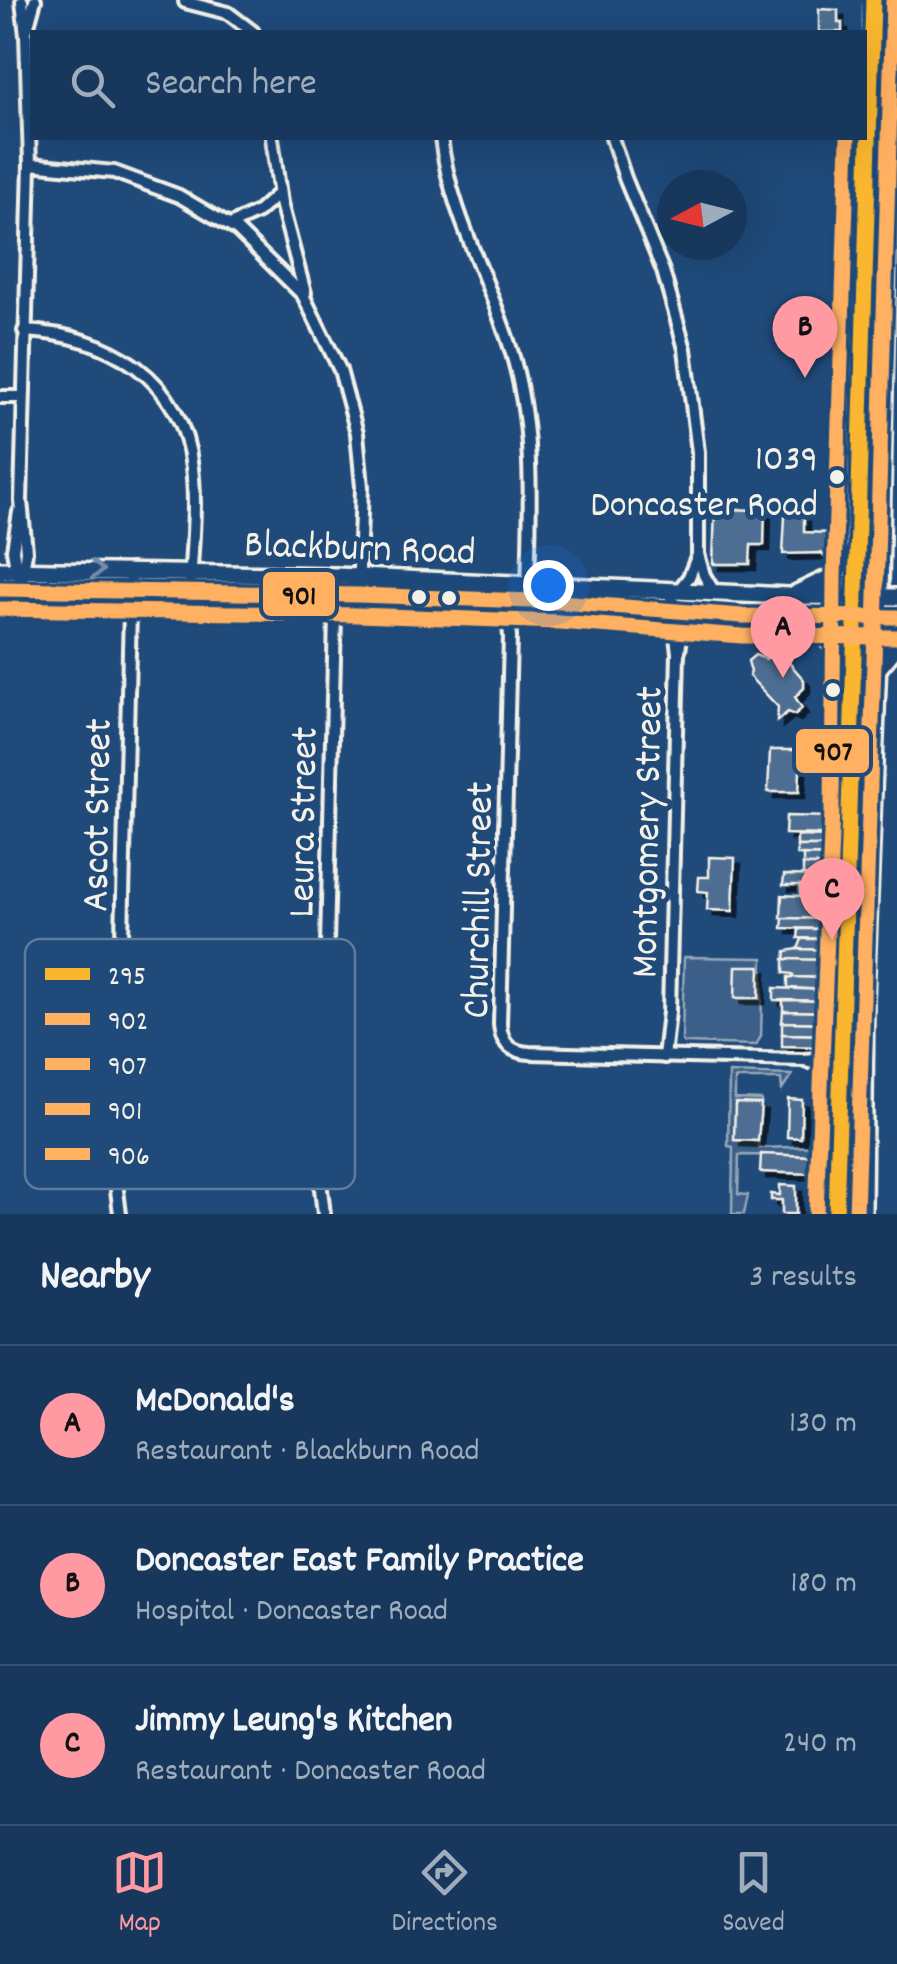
<!DOCTYPE html>
<meta charset="utf-8">
<style>
:root{--surface:#17385c;--page:#244365;--text:#f1f3f6;--muted:#9eacbb;--line:#365272;--accent:#ff9aa2}
body{margin:0;font-family:Dekko,sans-serif;background:var(--page);color:var(--text)}
.compass{position:absolute;left:657px;top:170px;width:90px;height:90px;border-radius:50%;background:var(--surface);box-shadow:0 10px 40px #0002;rotate:263deg}
.you{position:absolute;left:548px;top:585px;width:35px;height:35px;margin:-25px;border:8px solid #fff;border-radius:50%;background:#1a73e8;box-shadow:0 0 0 15px #1a73e833}
.badge{display:grid;place-items:center;width:65px;height:65px;border-radius:50%;background:var(--accent);color:#111;font-size:32px;font-weight:700}
.pin{position:absolute;translate:-50% -82px;filter:drop-shadow(0 2px 5px #0008)}
.pin::after{content:'';position:absolute;top:52px;width:35px;height:30px;background:inherit;clip-path:polygon(0 0,100% 0,50% 100%)}
.list{margin:0;padding:0;list-style:none}
h2{display:flex;justify-content:space-between;align-items:center;height:130px;margin:0;padding:0 40px;font-size:42px}
h2 small{font-size:32px;font-weight:400;color:var(--muted)}
.list li{display:grid;grid-template-columns:65px 1fr auto;gap:30px;align-items:center;box-sizing:border-box;height:160px;padding:0 40px;border-top:2px solid var(--line)}
.list b{display:block;font-size:38px;white-space:nowrap}
.list p{margin:0;font-size:32px;white-space:nowrap;color:var(--muted)}
.list em{font-size:32px;font-style:normal;color:var(--muted)}
.icon{flex:none;width:55px;height:55px;fill:none;stroke:currentColor;stroke-width:2;stroke-linecap:round;stroke-linejoin:round}
.map{position:relative;flex:none;width:897px;height:1214px;overflow:hidden}
.search{position:absolute;background:var(--surface);box-shadow:0 10px 40px #0002;left:30px;right:30px;top:30px;height:110px;display:flex;align-items:center;gap:25px;box-sizing:border-box;padding:0 35px;border-radius:0px;color:var(--muted);font-size:38px}
.sheet{height:610px;background:var(--surface)}
nav{display:flex;justify-content:space-around;align-items:center;box-sizing:border-box;height:140px;border-top:2px solid var(--line);background:var(--surface);font-size:28px;color:var(--muted)}
nav a{display:grid;justify-items:center;gap:5px}
nav .on{color:var(--accent)}
.map>svg:first-child{display:block}
</style>
<div class="map">
<svg width="897" height="1214" viewBox="0 0 897 1214">
<defs>
<filter id="shadow"><feDropShadow dx="6" dy="6" stdDeviation="0" flood-color="#0009"/></filter>
</defs>
<rect width="100%" height="100%" fill="#1f4a7a"/>
<filter id="ink" filterUnits="userSpaceOnUse"><feTurbulence type="fractalNoise" baseFrequency=".01" numOctaves="2"/><feDisplacementMap in="SourceGraphic" scale="20" xChannelSelector="R" yChannelSelector="G"/><feConvolveMatrix kernelMatrix="1 2 1 2 8 2 1 2 1" color-interpolation-filters="sRGB"/></filter>
<g filter="url(#ink)">
<!-- green -->
<g fill="#3a5f88" stroke="#97a8b8" stroke-width="2.5">
<polygon points="684,957 763,958 761,1036 756,1045 685,1043 682,1041"/>
<polygon points="729,1073 792,1075 782,1090 781,1079 735,1079 735,1099 761,1100 761,1104 735,1104 735,1140 758,1141 759,1148 824,1146 823,1174 812,1174 812,1156 739,1155 738,1194 748,1195 744,1214 732,1214 733,1147 728,1146"/>
</g>
<!-- building -->
<g fill="#4d6e92" stroke="#f4f1e8" stroke-width="2.5" filter="url(#shadow)">
<polygon points="819,9 838,10 838,23 842,23 842,32 819,32"/>
<polygon points="715,509 765,510 764,545 751,545 750,564 713,564"/>
<polygon points="785,516 804,516 804,532 830,533 832,548 824,556 821,553 783,554"/>
<polygon points="755,655 766,659 769,655 776,663 786,659 804,680 804,688 795,697 802,708 795,715 788,712 777,721 778,707 749,676 751,672 748,661"/>
<polygon points="770,750 801,750 799,792 768,792"/>
<polygon points="786,816 832,817 831,835 785,834"/>
<polygon points="797,836 832,837 832,846 797,846"/>
<polygon points="797,846 832,846 831,856 797,855"/>
<polygon points="803,855 831,856 831,865 803,865"/>
<polygon points="709,857 735,858 733,911 707,910 708,892 698,891 699,877 709,877"/>
<polygon points="803,865 831,865 830,876 803,875"/>
<polygon points="784,875 830,876 830,885 783,885"/>
<polygon points="800,885 830,885 829,919 781,918 782,895 800,896"/>
<polygon points="783,918 829,919 829,929 782,928"/>
<polygon points="799,929 829,929 829,939 798,938"/>
<polygon points="802,939 829,939 829,950 798,949"/>
<polygon points="798,949 829,950 829,960 785,960 786,951"/>
<polygon points="784,959 829,960 828,978 793,977 793,974 784,973"/>
<polygon points="736,966 760,966 759,998 735,998"/>
<polygon points="788,977 828,978 828,990 788,988"/>
<polygon points="774,988 828,990 827,1001 774,1000"/>
<polygon points="783,1000 827,1001 827,1012 783,1011"/>
<polygon points="783,1011 827,1012 827,1023 782,1022"/>
<polygon points="782,1022 827,1023 826,1035 782,1034"/>
<polygon points="782,1034 826,1035 826,1047 782,1046"/>
<polygon points="788,1099 802,1100 801,1138 787,1137"/>
<polygon points="735,1103 761,1104 758,1141 734,1140"/>
<polygon points="761,1154 812,1156 812,1174 760,1172"/>
<polygon points="780,1185 796,1186 796,1214 782,1214 782,1200 771,1200 771,1194 780,1195"/>
</g>
<g fill="none" stroke-linecap="round" stroke-linejoin="round">
<!-- minor casing -->
<g stroke="#f4f1e8" stroke-width="18">
<g id="minor">
<polyline points="185,2 228,13 253,32"/>
<polyline points="27,29 35,0"/>
<polyline points="272,138 281,203 305,293"/>
<path d="M441,138c9,75 48,140 70,212 24,78 19,157 17,238"/>
<polyline points="612,138 625,178 663,271 685,349 698,452 698,554 704,575 714,592"/>
<polyline points="30,164 114,172 179,196 237,230 303,295 340,370 357,433 362,487 358,595"/>
<polyline points="230,225 258,212 279,193"/>
<path d="M24,331c85,4 158,46 168,137 5,40 -1,82 -2,123"/>
<polyline points="0,397 23,397"/>
<polyline points="17,574 13,550 19,512"/>
<path d="M511,582l-4,18 3,37 -10,387c1,19 11,28 30,29l273,7 39,-3 21,5"/>
<polyline points="21,589 26,551 21,501 30,164 26,35 22,1"/>
<polyline points="668,591 683,622 679,651"/>
<polyline points="678,591 689,577 698,555"/>
<polyline points="0,603 335,612"/>
<polyline points="662,610 675,628 678,653 669,1012 664,1057"/>
<polyline points="809,1062 846,1065"/>
<polyline points="120,1214 116,1182 131,570"/>
<polyline points="324,1214 321,1189 336,576"/>
</g>
</g>
<!-- primary casing -->
<g stroke="#f4f1e8" stroke-width="22">
<g id="primary">
<polyline points="0,570 336,576 789,596 897,597"/>
<polyline points="0,589 358,595 560,602 742,616 897,617"/>
<polyline points="797,593 833,576 853,552"/>
<path d="M796,620c31,13 46,30 55,62"/>
<polyline points="877,670 897,646"/>
<polyline points="836,1214 852,810 856,633 854,579 873,0"/>
<polyline points="863,1214 865,999 879,634 892,0"/>
</g>
</g>
<!-- minor -->
<use href="#minor" stroke="#1f4a7a" stroke-width="10"/>
<!-- primary -->
<use href="#primary" stroke="#1f4a7a" stroke-width="15"/>
<!-- bus-1 casing -->
<g stroke="#1f4a7a" stroke-width="22">
<path id="bus-1" d="M836,1214c16,-405 24,-809 37,-1214"/>
</g>
<!-- bus-2 casing -->
<g stroke="#1f4a7a" stroke-width="22">
<path id="bus-2" d="M856,1214c16,-404 24,-809 37,-1213"/>
</g>
<!-- bus-3 casing -->
<g stroke="#1f4a7a" stroke-width="22">
<polyline id="bus-3" points="816,1213 832,809 834,578 848,138"/>
</g>
<!-- bus-4 casing -->
<g stroke="#1f4a7a" stroke-width="22">
<polyline id="bus-4" points="0,589 358,595 560,602 742,616 897,617"/>
</g>
<!-- bus-5 casing -->
<g stroke="#1f4a7a" stroke-width="22">
<polyline id="bus-5" points="0,609 357,615 559,622 742,636 897,637"/>
</g>
<!-- bus-1 -->
<use href="#bus-1" stroke="#fab62d" stroke-width="15"/>
<!-- bus-2 -->
<use href="#bus-2" stroke="#ffb060" stroke-width="15"/>
<!-- bus-3 -->
<use href="#bus-3" stroke="#ffb060" stroke-width="15"/>
<!-- bus-4 -->
<use href="#bus-4" stroke="#ffb060" stroke-width="15"/>
<!-- bus-5 -->
<use href="#bus-5" stroke="#ffb060" stroke-width="15"/>
</g>
<!-- one-way arrows -->
<defs><path id="oneway-chevron" d="M-2-3.5L2.5 0L-2 3.5" fill="none" stroke-width="1.6" stroke-linecap="round" stroke-linejoin="round" transform="scale(2.5)"/></defs>
<use stroke="#748da6" href="#oneway-chevron" transform="translate(97 570) rotate(1)"/>
</g>
<!-- markers -->
<g fill="#f4f1e8" stroke="#1f4a7a" stroke-width="4">
<circle cx="837" cy="477" r="9"/>
<circle cx="419" cy="597" r="9"/>
<circle cx="449" cy="598" r="9"/>
<circle cx="833" cy="690" r="9"/>
</g>
<g text-anchor="middle" stroke-width="10" stroke-linejoin="round" paint-order="stroke">
<!-- bus labels -->
<g font-size="38" fill="#f4f1e8" stroke="#1f4a7a" text-anchor="end">
<text x="818" y="469">1039<tspan x="818" dy="46">Doncaster Road</tspan></text>
</g>
<!-- street labels -->
<g font-size="40" fill="#f4f1e8" stroke="#1f4a7a">
<text transform="translate(360 545) rotate(2)" y="14">Blackburn Road</text>
<text transform="translate(94 815) rotate(-89)" y="14">Ascot Street</text>
<text transform="translate(300 822) rotate(-89)" y="14">Leura Street</text>
<text transform="translate(644 832) rotate(-89)" y="14">Montgomery Street</text>
<text transform="translate(475 900) rotate(-89)" y="14">Churchill Street</text>
</g>
</g>
<!-- legend -->
<rect x="25" y="939" width="330" height="250" rx="15" fill="#1f4a7a" stroke="#5f7c9b" stroke-width="2.5"/>
<rect x="45" y="968" width="45" height="12" fill="#fab62d"/>
<rect x="45" y="1013" width="45" height="12" fill="#ffb060"/>
<rect x="45" y="1058" width="45" height="12" fill="#ffb060"/>
<rect x="45" y="1103" width="45" height="12" fill="#ffb060"/>
<rect x="45" y="1148" width="45" height="12" fill="#ffb060"/>
<g font-size="28" fill="#f4f1e8">
<text x="108" y="984">295</text>
<text x="108" y="1029">902</text>
<text x="108" y="1074">907</text>
<text x="108" y="1119">901</text>
<text x="108" y="1164">906</text>
</g>
<g stroke="#1f4a7a" stroke-width="4">
<rect x="261" y="570" width="76" height="48" rx="10" fill="#ffb060"/>
<rect x="794" y="727" width="77" height="48" rx="10" fill="#ffb060"/>
</g>
<g font-size="28" text-anchor="middle" font-weight="bold" fill="#111">
<text x="299" y="604">901</text>
<text x="833" y="760">907</text>
</g>
</svg>
<svg class="compass" viewBox="-18 -18 36 36"><path d="M0-13l5 13h-10z" fill="#e53935"/><path d="M0 13l5-13h-10z" fill="#9eacbb"/></svg>
<div class="you"></div>
<div class="pin badge" style="left:783px;top:678px">A</div>
<div class="pin badge" style="left:805px;top:378px">B</div>
<div class="pin badge" style="left:832px;top:940px">C</div>
<div class="search"><svg class="icon" aria-label="search" viewBox="0 0 24 24"><circle cx="10" cy="10" r="6"/><path d="M15 15l6 6"/></svg>Search here</div>
</div>
<section class="sheet">
<h2>Nearby<small>3 results</small></h2>
<ul class="list">
<li><span class="badge">A</span><div><b>McDonald's</b><p>Restaurant · Blackburn Road</p></div><em>130 m</em></li>
<li><span class="badge">B</span><div><b>Doncaster East Family Practice</b><p>Hospital · Doncaster Road</p></div><em>180 m</em></li>
<li><span class="badge">C</span><div><b>Jimmy Leung's Kitchen</b><p>Restaurant · Doncaster Road</p></div><em>240 m</em></li>
</ul>
</section>
<nav>
<a class="on"><svg class="icon" aria-label="map" viewBox="0 0 24 24"><path d="M3 6l6-2 6 2 6-2v14l-6 2-6-2-6 2zM9 4v14M15 6v14"/></svg>Map</a>
<a><svg class="icon" aria-label="directions" viewBox="0 0 24 24"><path d="M12 3l9 9-9 9-9-9zM9 14v-3h6M13 9l2 2-2 2"/></svg>Directions</a>
<a><svg class="icon" aria-label="saved" viewBox="0 0 24 24"><path d="M7 4h10v16l-5-4-5 4z"/></svg>Saved</a>
</nav>
